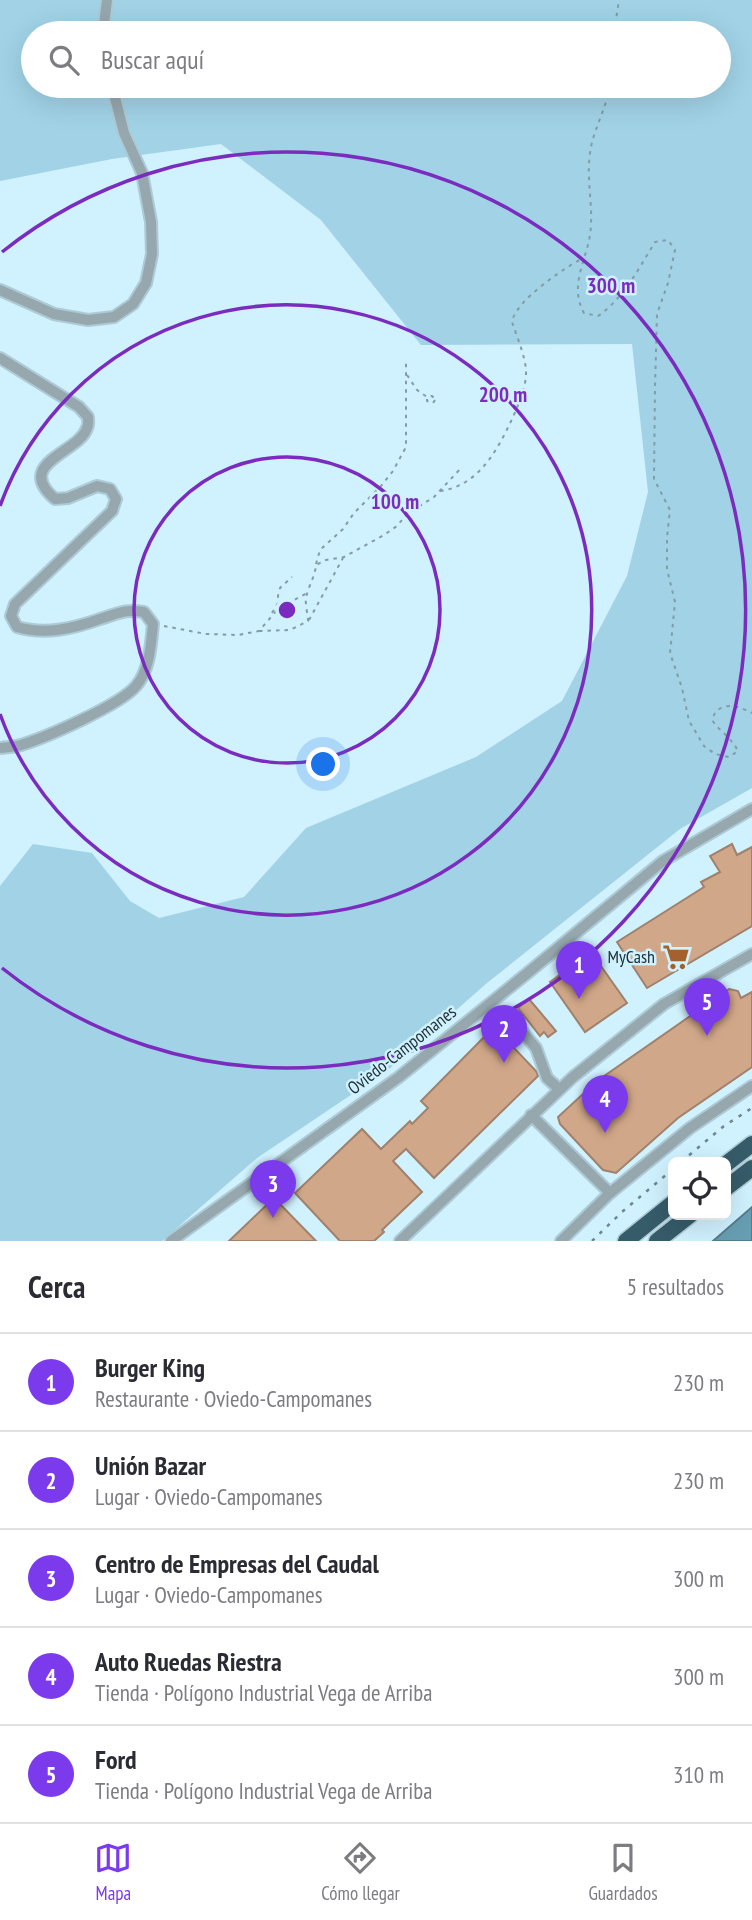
<!DOCTYPE html>
<html lang="es">
<meta charset="utf-8">
<style>
:root{--surface:#fff;--page:#f7f7f7;--text:#2b2b33;--muted:#7c7c81;--line:#e1e1e2;--accent:#7c3aed}
body{margin:0;font-family:"PT Sans Narrow",sans-serif;background:var(--page);color:var(--text)}
.controls{position:absolute;right:21px;bottom:21px;display:grid;overflow:hidden;border-radius:10px;box-shadow:0 7px 28px #0002}
.controls button{width:63px;height:63px;display:grid;place-items:center;padding:0;border:0;border-bottom:2px solid var(--line);background:var(--surface);color:var(--text);font:35px sans-serif}
.you{position:absolute;left:324px;top:765px;width:24px;height:24px;margin:-18px;border:5px solid #fff;border-radius:50%;background:#1a73e8;box-shadow:0 0 0 10px #1a73e833}
.badge{display:grid;place-items:center;width:46px;height:46px;border-radius:50%;background:var(--accent);color:#fff;font-size:23px;font-weight:700}
.pin{position:absolute;translate:-50% -58px;filter:drop-shadow(0 2px 4px #0008)}
.pin::after{content:'';position:absolute;top:37px;width:24px;height:21px;background:inherit;clip-path:polygon(0 0,100% 0,50% 100%)}
.list{margin:0;padding:0;list-style:none}
h2{display:flex;justify-content:space-between;align-items:center;height:91px;margin:0;padding:0 28px;font-size:30px}
h2 small{font-size:23px;font-weight:400;color:var(--muted)}
.list li{display:grid;grid-template-columns:46px 1fr auto;gap:21px;align-items:center;box-sizing:border-box;height:98px;padding:0 28px;border-top:2px solid var(--line)}
.list b{display:block;font-size:26px;white-space:nowrap}
.list p{margin:0;font-size:23px;white-space:nowrap;color:var(--muted)}
.list em{font-size:23px;font-style:normal;color:var(--muted)}
.icon{flex:none;width:38px;height:38px;fill:none;stroke:currentColor;stroke-width:2;stroke-linecap:round;stroke-linejoin:round}
.map{position:relative;flex:none;width:752px;height:1241px;overflow:hidden}
.search{position:absolute;background:var(--surface);box-shadow:0 7px 28px #0002;left:21px;right:21px;top:21px;height:77px;display:flex;align-items:center;gap:18px;box-sizing:border-box;padding:0 24px;border-radius:38px;color:var(--muted);font-size:26px}
.sheet{height:581px;background:var(--surface)}
nav{display:flex;justify-content:space-around;align-items:center;box-sizing:border-box;height:98px;border-top:2px solid var(--line);background:var(--surface);font-size:19px;color:var(--muted)}
nav a{display:grid;justify-items:center;gap:4px}
nav .on{color:var(--accent)}
.map>svg:first-child{display:block}
</style>
<div class="map">
<svg width="752" height="1241" viewBox="0 0 752 1241">
<rect width="100%" height="100%" fill="#d0f1fe"/>
<!-- green -->
<path fill="#a1d2e6" fill-rule="evenodd" d="M0,0h752v788l-72,41 -193,154 -99,87 -131,88 -95,83h-162v-355l33,-42 59,9 38,48 29,17 85,-21 62,-69 170,-71 86,-56 65,-125 21,-84 -16,-148 -211,1 -100,-125 -100,-76 -109,15 -112,22zM33,33h686v53h-686z"/>
<!-- water -->
<polygon fill="#689eb2" stroke="#537e8d" stroke-width="2" points="752,1207 752,1241 713,1241"/>
<!-- building -->
<g fill="#d1a789" stroke="#9f816c" stroke-width="2">
<polygon points="732,844 737,855 752,847 752,926 647,988 617,942 704,887 701,882 720,872 710,856"/>
<polygon points="591,952 627,1003 585,1032 550,982"/>
<polygon points="729,989 738,991 741,998 752,992 752,1067 678,1118 616,1173 603,1170 560,1124 558,1117 597,1081"/>
<polygon points="529,999 556,1031 548,1037 544,1032 540,1036 518,1008"/>
<polygon points="494,1027 536,1071 538,1076 434,1178 406,1149 393,1161 422,1192 382,1230 384,1232 374,1241 340,1241 295,1193 362,1129 381,1149 410,1121 412,1124 428,1108 421,1101"/>
<polygon points="274,1198 316,1241 229,1241"/>
</g>
<g fill="none" stroke-linecap="round" stroke-linejoin="round">
<!-- minor casing -->
<g stroke="#adcbd6" stroke-width="14">
<g id="minor">
<polyline points="103,33 107,0"/>
<polyline points="0,290 54,314 88,320 114,317 133,304 146,283 152,254 151,222 142,173 124,133 112,86"/>
<path d="M0,358l79,49 9,10c0,4 1,8 -1,11 -8,25 -74,35 -32,71l13,-1 29,-12 13,3 6,10 -4,12 -97,93 -4,12 6,11c28,8 55,2 83,-8 20,-6 23,-10 44,-7l9,12c-2,19 -3,46 -17,62 -16,19 -89,51 -115,59 -6,2 -14,2 -21,3"/>
<polyline points="514,1022 536,1048 547,1078 559,1089"/>
<polyline points="531,1115 610,1193"/>
<polyline points="171,1241 399,1077 530,971 663,861 752,809"/>
<polyline points="400,1241 573,1077 664,1004 752,954"/>
<polyline points="561,1241 610,1193 690,1128 752,1086"/>
</g>
</g>
<!-- highway casing -->
<g stroke="#adcbd6" stroke-width="19">
<g id="highway">
<polyline points="726,1164 752,1144"/>
<polyline points="726,1188 752,1168"/>
<polyline points="626,1241 673,1203"/>
<polyline points="657,1241 690,1215"/>
</g>
</g>
<!-- path -->
<g stroke="#839ca6" stroke-width="2" stroke-dasharray="3.5 5" stroke-linecap="butt">
<polyline points="614,33 619,0"/>
<path d="M609,86c-2,23 -16,43 -19,67 -4,27 4,55 0,82 -4,26 -21,51 -6,78l14,3c26,-18 41,-48 57,-74l13,-2 7,10 -7,33 -11,31 -2,73 -1,92 16,31 -3,27v32l8,33 -5,51 12,35 7,33 15,25 11,8 14,3 9,-6c-7,-14 -18,-19 -26,-31 6,-20 25,-15 40,-7"/>
<polyline points="407,375 417,390 427,397 432,396 435,399"/>
<polyline points="427,399 427,401 433,403 435,400"/>
<path d="M440,491c39,-5 58,-42 73,-74 6,-14 12,-27 13,-42 1,-15 -9,-38 -14,-53 3,-21 52,-54 71,-64"/>
<polyline points="316,564 320,550 343,529 354,513 381,486 393,471 406,447 406,361"/>
<polyline points="272,613 278,603 278,596 280,588 292,577"/>
<polyline points="309,620 343,558"/>
<polyline points="164,626 206,634 238,635 259,631 278,609 307,593"/>
<path d="M259,631l31,-1 18,-9c0,-7 -3,-15 -2,-23 2,-11 9,-21 10,-33l10,-5 18,-3 40,-22 13,-9 10,-12 27,-17 28,-30"/>
</g>
<!-- minor -->
<use href="#minor" stroke="#96a7ae" stroke-width="10"/>
<!-- highway -->
<use href="#highway" stroke="#365b69" stroke-width="16"/>
<!-- rail -->
<g stroke="#6e868f" stroke-width="2.5" stroke-dasharray="3.5 7" stroke-linecap="butt">
<polyline points="681,1162 724,1126 752,1108"/>
<polyline points="592,1241 622,1212 673,1169"/>
</g>
</g>
<!-- distance rings -->
<g fill="none" stroke="#7b2cbf" stroke-width="3.5">
<circle cx="287" cy="610" r="153"/>
<path d="M0 506A305 305 0 1 1 0 714"/>
<path d="M2 252A458 458 0 1 1 2 968"/>
</g>
<!-- icons -->
<defs>
<g id="supermarket-bare" transform="scale(2.1)"><path d="M-6-5.5h2.5l.6 2H6L4.5 2H-2.5L-4.4-4H-6ZM-1.5 3.2a1.3 1.3 0 1 0 .1 0ZM3 3.2a1.3 1.3 0 1 0 .1 0Z" fill="#a3622d" stroke="#d0f1fe" stroke-width="2.5" paint-order="stroke"/></g>
</defs>
<g fill-rule="evenodd">
<use href="#supermarket-bare" x="676" y="957"/>
</g>
<g text-anchor="middle" stroke-width="5" stroke-linejoin="round" paint-order="stroke">
<!-- poi labels -->
<g font-size="18" fill="#223238" stroke="#d0f1fe" text-anchor="end">
<text x="655" y="963">MyCash</text>
</g>
<!-- street labels -->
<g font-size="18" fill="#223238" stroke="#d0f1fe">
<text transform="translate(402 1050) rotate(-38)" y="6">Oviedo-Campomanes</text>
</g>
</g>
<circle cx="287" cy="610" r="10" fill="#7b2cbf" stroke="#d0f1fe" stroke-width="3.5"/>
<g font-size="21" text-anchor="middle" font-weight="bold" fill="#7b2cbf" stroke="#d0f1fe" stroke-width="5" stroke-linejoin="round" paint-order="stroke">
<text x="611" y="293">300 m</text>
<text x="503" y="402">200 m</text>
<text x="395" y="509">100 m</text>
</g>
</svg>
<div class="controls">
<button><svg class="icon" aria-label="locate" viewBox="0 0 24 24"><circle cx="12" cy="12" r="6"/><path d="M12 2v4M12 18v4M2 12h4M18 12h4"/></svg></button>
</div>
<div class="you"></div>
<div class="pin badge" style="left:579px;top:999px">1</div>
<div class="pin badge" style="left:504px;top:1063px">2</div>
<div class="pin badge" style="left:273px;top:1218px">3</div>
<div class="pin badge" style="left:605px;top:1133px">4</div>
<div class="pin badge" style="left:707px;top:1036px">5</div>
<div class="search"><svg class="icon" aria-label="search" viewBox="0 0 24 24"><circle cx="10" cy="10" r="6"/><path d="M15 15l6 6"/></svg>Buscar aquí</div>
</div>
<section class="sheet">
<h2>Cerca<small>5 resultados</small></h2>
<ul class="list">
<li><span class="badge">1</span><div><b>Burger King</b><p>Restaurante · Oviedo-Campomanes</p></div><em>230 m</em></li>
<li><span class="badge">2</span><div><b>Unión Bazar</b><p>Lugar · Oviedo-Campomanes</p></div><em>230 m</em></li>
<li><span class="badge">3</span><div><b>Centro de Empresas del Caudal</b><p>Lugar · Oviedo-Campomanes</p></div><em>300 m</em></li>
<li><span class="badge">4</span><div><b>Auto Ruedas Riestra</b><p>Tienda · Polígono Industrial Vega de Arriba</p></div><em>300 m</em></li>
<li><span class="badge">5</span><div><b>Ford</b><p>Tienda · Polígono Industrial Vega de Arriba</p></div><em>310 m</em></li>
</ul>
</section>
<nav>
<a class="on"><svg class="icon" aria-label="map" viewBox="0 0 24 24"><path d="M3 6l6-2 6 2 6-2v14l-6 2-6-2-6 2zM9 4v14M15 6v14"/></svg>Mapa</a>
<a><svg class="icon" aria-label="directions" viewBox="0 0 24 24"><path d="M12 3l9 9-9 9-9-9zM9 14v-3h6M13 9l2 2-2 2"/></svg>Cómo llegar</a>
<a><svg class="icon" aria-label="saved" viewBox="0 0 24 24"><path d="M7 4h10v16l-5-4-5 4z"/></svg>Guardados</a>
</nav>
